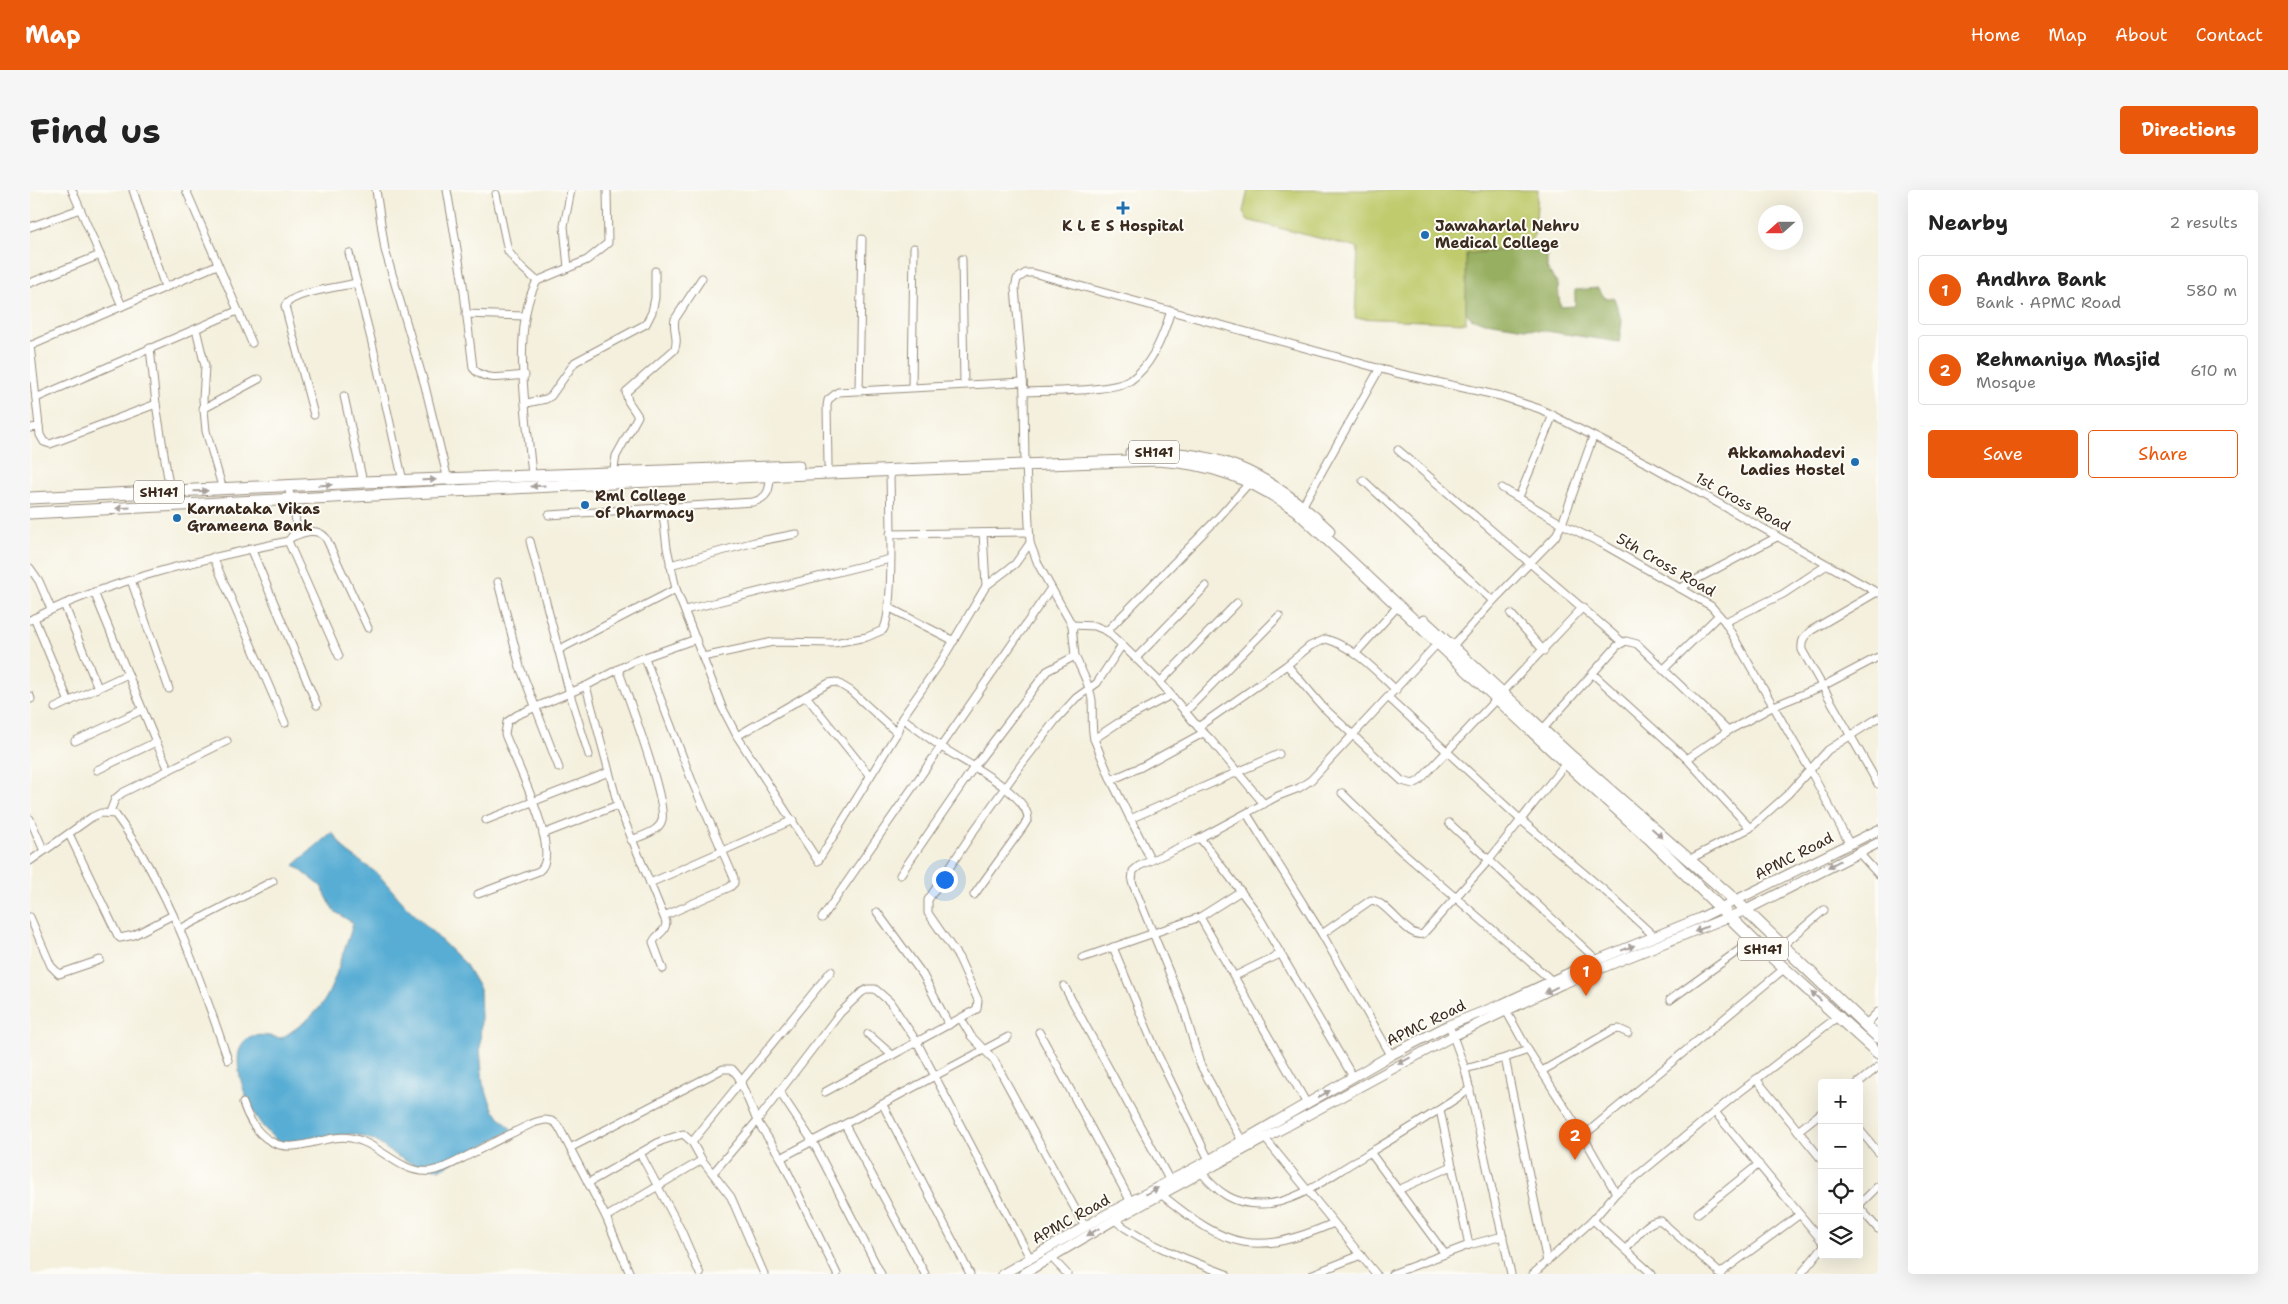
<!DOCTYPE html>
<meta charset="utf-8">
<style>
:root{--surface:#fff;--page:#f6f6f6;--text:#222;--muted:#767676;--line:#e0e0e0;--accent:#ea580c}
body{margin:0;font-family:"Shantell Sans",sans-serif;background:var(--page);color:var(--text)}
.controls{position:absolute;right:15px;bottom:15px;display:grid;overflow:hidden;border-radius:5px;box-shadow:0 5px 20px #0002}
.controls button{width:45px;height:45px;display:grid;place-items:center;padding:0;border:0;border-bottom:1px solid var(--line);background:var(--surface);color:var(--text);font:25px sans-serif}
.compass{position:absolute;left:1728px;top:15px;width:45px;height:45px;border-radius:50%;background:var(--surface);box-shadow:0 5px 20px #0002;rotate:249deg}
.you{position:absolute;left:914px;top:689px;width:18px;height:18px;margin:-12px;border:4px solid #fff;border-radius:50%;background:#1a73e8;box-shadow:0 0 0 8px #1a73e833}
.badge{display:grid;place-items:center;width:32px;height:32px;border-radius:50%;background:var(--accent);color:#fff;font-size:16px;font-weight:700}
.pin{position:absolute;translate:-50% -41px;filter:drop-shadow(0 1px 2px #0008)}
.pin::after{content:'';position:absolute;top:26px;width:18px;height:15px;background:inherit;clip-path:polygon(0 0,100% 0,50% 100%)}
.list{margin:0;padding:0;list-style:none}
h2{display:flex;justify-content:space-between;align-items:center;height:65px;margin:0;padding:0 20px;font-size:21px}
h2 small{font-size:16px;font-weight:400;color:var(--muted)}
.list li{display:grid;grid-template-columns:32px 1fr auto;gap:15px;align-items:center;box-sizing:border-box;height:70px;margin:0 10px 10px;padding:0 10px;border:1px solid var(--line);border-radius:5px}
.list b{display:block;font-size:19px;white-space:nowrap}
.list p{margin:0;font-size:16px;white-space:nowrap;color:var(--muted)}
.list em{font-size:16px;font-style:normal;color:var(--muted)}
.actions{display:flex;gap:10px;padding:15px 20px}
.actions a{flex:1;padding:11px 0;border:1px solid var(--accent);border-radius:5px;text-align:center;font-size:18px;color:var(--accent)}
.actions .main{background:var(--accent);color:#fff}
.icon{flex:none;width:28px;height:28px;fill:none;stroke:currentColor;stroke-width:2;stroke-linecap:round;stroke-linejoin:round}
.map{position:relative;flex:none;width:1848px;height:1084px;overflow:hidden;border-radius:5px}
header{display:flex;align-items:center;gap:30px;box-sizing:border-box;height:70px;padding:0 25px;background:var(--accent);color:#fff}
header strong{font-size:24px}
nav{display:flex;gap:28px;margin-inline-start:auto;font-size:18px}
.intro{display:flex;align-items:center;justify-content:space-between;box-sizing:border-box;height:120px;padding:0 30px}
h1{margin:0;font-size:35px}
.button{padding:12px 22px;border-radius:5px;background:var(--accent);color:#fff;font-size:18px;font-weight:700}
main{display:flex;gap:30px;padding:0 30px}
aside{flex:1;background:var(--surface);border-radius:5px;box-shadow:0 5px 20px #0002}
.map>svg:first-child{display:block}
</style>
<header>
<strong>Map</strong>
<nav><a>Home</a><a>Map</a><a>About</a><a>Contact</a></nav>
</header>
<div class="intro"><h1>Find us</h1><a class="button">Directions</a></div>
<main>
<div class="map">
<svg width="1848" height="1084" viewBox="0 0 1848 1084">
<rect width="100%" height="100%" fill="#fdfcf7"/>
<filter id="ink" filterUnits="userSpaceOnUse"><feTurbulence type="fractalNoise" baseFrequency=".02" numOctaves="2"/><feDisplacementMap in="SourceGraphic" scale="10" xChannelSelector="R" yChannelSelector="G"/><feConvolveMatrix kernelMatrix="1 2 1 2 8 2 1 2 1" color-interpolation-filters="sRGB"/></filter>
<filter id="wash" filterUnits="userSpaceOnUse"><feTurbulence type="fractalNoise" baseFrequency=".0096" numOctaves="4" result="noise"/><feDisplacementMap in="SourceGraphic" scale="20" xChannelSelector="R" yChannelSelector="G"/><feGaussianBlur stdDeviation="1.12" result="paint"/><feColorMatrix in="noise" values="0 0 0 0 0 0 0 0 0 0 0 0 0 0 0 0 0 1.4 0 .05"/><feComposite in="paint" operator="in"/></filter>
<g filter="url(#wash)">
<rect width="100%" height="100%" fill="#f4f0dd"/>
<!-- green -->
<polygon fill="#bfcb6d" stroke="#7d7a46" points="1218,0 1508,0 1505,43 1499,54 1437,64 1436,133 1325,128 1328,58 1217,30 1213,22"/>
<!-- forest -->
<polygon fill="#97af60" stroke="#696c3f" points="1517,55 1517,79 1528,94 1529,108 1531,117 1545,116 1545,100 1568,98 1575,108 1584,108 1592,132 1589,152 1449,131 1441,128 1436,122 1436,64"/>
<!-- water -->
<path fill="#58add4" stroke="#4a6c79" d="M302,642l14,19 32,23 27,31 61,60 14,24 1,28 -1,32 3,35 11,27 18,19 -71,39 -22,-2 -24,-12 -21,-15 -21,-6 -23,2 -18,6 -31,2c-9,-7 -18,-16 -24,-26 -11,-16 -33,-71 -6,-81 10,-4 21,0 31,1 40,-27 44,-33 59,-78 4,-13 9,-24 12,-37l-19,-12 -13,-25 -27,-21z"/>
</g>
<g filter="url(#ink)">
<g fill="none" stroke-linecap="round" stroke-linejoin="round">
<!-- minor casing -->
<g stroke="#988d7e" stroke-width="9">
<g id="minor">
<polyline points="42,0 92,116"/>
<polyline points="103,0 135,97"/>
<polyline points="156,0 222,153"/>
<polyline points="346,0 355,60 395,196 418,290"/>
<path d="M417,0l16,94 10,84c11,15 36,8 52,7"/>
<polyline points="466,4 478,61 488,74 507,91"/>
<polyline points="0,37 50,19"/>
<polyline points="319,63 342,153 373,291"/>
<polyline points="932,69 934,194"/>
<polyline points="538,78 534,36 541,0"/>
<polyline points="0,93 70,65"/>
<polyline points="436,124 495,126"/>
<polyline points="166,139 175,176 173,209 176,241 193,300"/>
<polyline points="0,155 10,245 14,252 20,254 31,250 126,214"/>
<polyline points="0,156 187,75"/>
<polyline points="120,158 126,214 140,301"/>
<polyline points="882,197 884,58"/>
<polyline points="829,200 832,49"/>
<path d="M994,202c23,-1 89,0 107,-12 22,-16 33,-45 40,-70"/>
<polyline points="314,206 333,292"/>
<polyline points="6,208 207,121"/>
<polyline points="497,213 516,209 521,206 545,172 616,134 622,122 625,108 625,81"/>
<polyline points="173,219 229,189"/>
<path d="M284,225l-29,-109c7,-14 55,-19 72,-23"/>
<polyline points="0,238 9,237"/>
<polyline points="1368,260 1592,452"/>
<polyline points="798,275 797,216 798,210 808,202 993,192"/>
<polyline points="995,275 994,202 985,98 987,89 996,83 1003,83 1362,182 1470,206 1510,219 1622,276 1848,403"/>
<path d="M583,284l3,-18 22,-40 -10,-15 -2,-9 48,-42c6,-11 -2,-20 1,-31l27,-41"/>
<path d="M502,286c-4,-54 -22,-148 5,-195l50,-21 21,-17 -1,-53"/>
<polyline points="1333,290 1463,411"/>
<polyline points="1472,298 1532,334 1571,353 1681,416 1695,432 1780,580 1819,653"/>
<polyline points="1489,307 1523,225"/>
<polyline points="1273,315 1350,178"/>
<polyline points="632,316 637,358 646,399 692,517 707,546 788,671 867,543 872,528 912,470 956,396 985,374 1000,353"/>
<path d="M519,325l204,-13c15,-4 17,-12 17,-27"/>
<polyline points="953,343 956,396"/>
<polyline points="860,344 999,342"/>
<path d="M262,347c12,-5 25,-10 34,1l42,90"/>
<polyline points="258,351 309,466"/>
<polyline points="500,351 540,504 559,565"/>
<polyline points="221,358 287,515"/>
<polyline points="183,367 255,533"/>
<polyline points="640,375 725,352 766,344"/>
<polyline points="0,378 9,391 21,419"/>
<polyline points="101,390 139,499"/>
<polyline points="468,392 490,477 529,578"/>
<polyline points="1650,398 1747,347"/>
<polyline points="64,402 126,552 139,580"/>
<path d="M1847,402l-65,38c-8,6 -11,10 -10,20l76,134"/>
<polyline points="34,414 68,498"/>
<polyline points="858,417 924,451"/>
<polyline points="655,420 860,369"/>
<polyline points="1481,424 1514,461"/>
<polyline points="4,428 39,512"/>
<path d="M0,430c81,-41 170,-60 258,-79 15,-13 4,-37 0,-54"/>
<polyline points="1695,432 1753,404 1797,375"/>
<polyline points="1042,435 1065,436 1077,441 1092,455 1130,492 1168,537 1181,550 1234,614"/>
<polyline points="1077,441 1189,327 1220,292"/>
<polyline points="1421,458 1463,411 1525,347 1532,334 1563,247"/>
<polyline points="528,460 646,399"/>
<polyline points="1325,464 1368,416"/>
<path d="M1045,466c6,14 15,29 17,44 1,14 -1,26 2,39"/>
<path d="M673,467l70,-15 61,1 33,-6 16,-7c12,-19 7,-131 7,-160"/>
<polyline points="615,468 662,591 704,688 704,693 700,697 634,726"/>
<polyline points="1106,468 1176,396"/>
<polyline points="1257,475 1292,516 1372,591 1383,594 1389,591 1553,417"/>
<path d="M588,479c9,25 49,131 44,151 -3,12 -21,16 -31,20"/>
<polyline points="1633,480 1689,425"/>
<polyline points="1563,484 1657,569"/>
<polyline points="1130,492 1207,413"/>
<path d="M556,496l32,119 48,117c0,11 -9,11 -13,20l10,27"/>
<polyline points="0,506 1,509"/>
<polyline points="776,506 840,586"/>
<polyline points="1359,508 1491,630 1576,702 1625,747"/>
<polyline points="25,518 98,484"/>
<polyline points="1155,522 1249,426"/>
<path d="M872,528c13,9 25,19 38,28 20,14 88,47 88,73l-5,8 -49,68"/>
<path d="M1168,537l89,-62 23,-19 16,-7c28,8 50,32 70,51"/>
<polyline points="1512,540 1587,456 1596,451 1607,454 1698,541 1657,569 1720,638 1658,670"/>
<polyline points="1698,541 1744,516 1793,496 1848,467"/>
<polyline points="707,546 776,506 799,493 806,492 821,501 867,543"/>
<polyline points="45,551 112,520"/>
<polyline points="67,580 126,552"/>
<polyline points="1081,590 1111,577 1173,543"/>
<polyline points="1312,603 1368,658 1521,790"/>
<polyline points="80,622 85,609 92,603 197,551"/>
<polyline points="1217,624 1292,744 1361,865"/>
<polyline points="0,629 14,661"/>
<polyline points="1100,629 1249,564"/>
<polyline points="456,630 579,582"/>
<polyline points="1419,633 1567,770"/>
<polyline points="1720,638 1758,604 1798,560 1848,528"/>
<polyline points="39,644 88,746 90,748 104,745 143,725"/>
<polyline points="513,644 588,615"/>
<polyline points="1170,648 1225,720 1323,887"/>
<polyline points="1828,662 1848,684"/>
<polyline points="1121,670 1081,590 1064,549 1088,533 1141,505"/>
<path d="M0,671l62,-44 9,-4 14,1c54,73 84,161 113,246"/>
<polyline points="870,685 944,577 1017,481 1045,466 1042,435 1008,374 1000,353 996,275"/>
<polyline points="620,693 763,630"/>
<path d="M448,704l61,-23c25,-17 -26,-114 -34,-137l2,-12 10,-7 69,-29 48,-25 62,-22"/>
<polyline points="847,722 893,785 919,835"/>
<polyline points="0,727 21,776 29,784 70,770"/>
<polyline points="1170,727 1277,914"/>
<polyline points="792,728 1021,398"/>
<polyline points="150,739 243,691"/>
<path d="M1292,744l49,-34c18,2 36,39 52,34l66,-74 77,-97"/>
<polyline points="1752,756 1794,720"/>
<polyline points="1083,757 1127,863 1179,970"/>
<polyline points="1052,768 1170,727 1211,701"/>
<polyline points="1205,786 1250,764"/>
<polyline points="1034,796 1140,991"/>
<polyline points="1640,810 1723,750"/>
<polyline points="1474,817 1498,860 1475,868 1517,1072"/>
<polyline points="931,829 941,846 964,870 1055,1037"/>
<polyline points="1419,835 1435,879 1481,1084"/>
<polyline points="1835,835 1848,822"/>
<polyline points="1009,842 1101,1012"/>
<polyline points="838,844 862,865"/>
<polyline points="1498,860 1553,946 1586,1003"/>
<polyline points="1435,879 1475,868"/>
<polyline points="1512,881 1583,840 1589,839 1598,843"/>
<polyline points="1726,889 1792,970"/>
<polyline points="1828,893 1848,877"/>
<polyline points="749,901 783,952 851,1084"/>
<polyline points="795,902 947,819 948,810 929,768 898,723 898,710 943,642 991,575 1025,531 1046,508 1067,493 1092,455"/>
<path d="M213,913c5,15 14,31 29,39 24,13 54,-9 79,-4 29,5 49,37 80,33 14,-2 26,-10 38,-16 21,-11 41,-21 62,-31 11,-4 22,-8 29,5l46,88 24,57"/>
<polyline points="853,915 940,1084"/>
<polyline points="1410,920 1439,1055"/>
<polyline points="1685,922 1792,1051"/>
<polyline points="815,935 895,1084"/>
<polyline points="1829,939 1848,962"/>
<polyline points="1229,941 1346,1084"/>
<polyline points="1768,941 1792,922"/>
<polyline points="1553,946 1755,778"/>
<polyline points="1212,951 1170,874 1153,816 1102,692 1103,681 1109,676 1170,648 1248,606 1269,598 1281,590 1407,454"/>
<polyline points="662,952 801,781"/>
<polyline points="540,958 693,879 702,879 708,886 727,931 751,968 807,1084"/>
<polyline points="1340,962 1415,1064"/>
<polyline points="610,963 651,1040 670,1084"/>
<polyline points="751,968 978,847"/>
<path d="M1171,982c17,21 34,33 61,32 33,0 65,-26 92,-42 40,-24 79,-47 116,-73"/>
<polyline points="683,983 727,931 810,823 832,802 838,799 845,799 860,812 887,852 1000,1068"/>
<polyline points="558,993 631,951 653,944 662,952 672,970 701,1007 734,1084"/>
<polyline points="1368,1000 1422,976"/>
<path d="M1132,1005c66,54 93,62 172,28"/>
<polyline points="1829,1015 1848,996"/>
<polyline points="1829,1017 1848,1039"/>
<polyline points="1668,1023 1729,974"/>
<polyline points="576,1027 672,970"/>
<path d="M1084,1030c33,25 74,40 112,54"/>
<polyline points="1563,1030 1622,1084"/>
<path d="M1596,1059c8,-9 21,-30 35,-28l60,53"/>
<polyline points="1021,1067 1037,1084"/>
<polyline points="1283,1084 1331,1065"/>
<polyline points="1362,1084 1439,1055 1473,1046"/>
<polyline points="1503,1084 1563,1030 1586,1003 1702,908 1810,825"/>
<polyline points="1689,1084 1769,1025"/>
<polyline points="1771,1084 1792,1058"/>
</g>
</g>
<!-- tertiary casing -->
<g stroke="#988d7e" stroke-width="11">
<g id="tertiary">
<polyline points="973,1084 1077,1024 1179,970 1361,865 1419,835 1472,814 1567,770 1670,728 1848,640"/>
<polyline points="993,1084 1084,1030 1423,846 1532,794 1716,720 1848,653"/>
</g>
</g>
<!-- primary casing -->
<g stroke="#988d7e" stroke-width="13">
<g id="primary">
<path d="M1101,263c86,-4 137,19 198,78"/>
<polyline points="0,308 333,292 768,276"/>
<path d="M0,323c376,-20 751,-40 1127,-53 56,3 93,18 139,50l270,253 86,78 101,99 125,113"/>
<polyline points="1394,431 1542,567 1706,711 1848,847"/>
</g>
</g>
<!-- minor -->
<use href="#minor" stroke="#fff" stroke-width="7"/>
<!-- tertiary -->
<use href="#tertiary" stroke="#fff" stroke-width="9"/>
<!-- primary -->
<use href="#primary" stroke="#fff" stroke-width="11"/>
</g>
<!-- one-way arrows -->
<defs><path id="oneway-solid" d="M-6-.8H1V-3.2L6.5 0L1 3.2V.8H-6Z" transform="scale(1.25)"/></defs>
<g fill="#a79f9a">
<use href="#oneway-solid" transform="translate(399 290) rotate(-2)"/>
<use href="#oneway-solid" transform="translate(295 295) rotate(-3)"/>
<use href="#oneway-solid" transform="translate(508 296) rotate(177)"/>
<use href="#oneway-solid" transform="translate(171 301) rotate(-1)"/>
<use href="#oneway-solid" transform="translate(93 318) rotate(177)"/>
<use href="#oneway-solid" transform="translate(1627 643) rotate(42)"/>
<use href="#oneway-solid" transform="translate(1804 674) rotate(152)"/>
<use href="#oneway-solid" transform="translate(1671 739) rotate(157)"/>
<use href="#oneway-solid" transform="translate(1598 758) rotate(-21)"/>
<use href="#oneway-solid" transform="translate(1521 800) rotate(154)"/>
<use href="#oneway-solid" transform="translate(1786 806) rotate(-138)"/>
<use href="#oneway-solid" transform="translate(1374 871) rotate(152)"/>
<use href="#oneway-solid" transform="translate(1294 904) rotate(-30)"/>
<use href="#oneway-solid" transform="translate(1122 1001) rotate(-28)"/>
<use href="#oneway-solid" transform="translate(1063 1042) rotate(149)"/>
</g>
</g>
<!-- markers -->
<g fill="#1f6fb2" stroke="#fdfcf7" stroke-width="2">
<path d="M1090.5 10.5h5v5h5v5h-5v5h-5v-5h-5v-5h5z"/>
<circle cx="1395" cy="45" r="5"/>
<circle cx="1825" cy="272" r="5"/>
<circle cx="555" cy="315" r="5"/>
<circle cx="147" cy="328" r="5"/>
</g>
<g text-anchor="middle" stroke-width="4" stroke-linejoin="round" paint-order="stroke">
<!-- shield labels -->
<g fill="#fdfcf7" stroke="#75695f" stroke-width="1">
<rect x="1099" y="250.5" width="50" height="23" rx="4"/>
<rect x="104" y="290.5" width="50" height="23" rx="4"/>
<rect x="1708" y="747.5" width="50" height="23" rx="4"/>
</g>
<g font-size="14" font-weight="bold" fill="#3b2a1e">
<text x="1124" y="267">SH141</text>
<text x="129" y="307">SH141</text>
<text x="1733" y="764">SH141</text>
</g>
<!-- poi labels -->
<g font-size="15" font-weight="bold" fill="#3b2a1e" stroke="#fdfcf7" text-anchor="start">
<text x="1093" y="41" text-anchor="middle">K L E S Hospital</text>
<text x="1405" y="41">Jawaharlal Nehru<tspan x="1405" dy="17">Medical College</tspan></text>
<text x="1815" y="268" text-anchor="end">Akkamahadevi<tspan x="1815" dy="17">Ladies Hostel</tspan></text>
<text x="565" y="311">Rml College<tspan x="565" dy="17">of Pharmacy</tspan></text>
<text x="157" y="324">Karnataka Vikas<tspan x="157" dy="17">Grameena Bank</tspan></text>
</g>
<!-- street labels -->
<g font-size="15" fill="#3b2a1e" stroke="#fdfcf7">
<text transform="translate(1713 312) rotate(29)" y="5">1st Cross Road</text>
<text transform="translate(1636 375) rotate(30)" y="5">5th Cross Road</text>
<text transform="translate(1764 666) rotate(-27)" y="5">APMC Road</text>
<text transform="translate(1396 833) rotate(-26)" y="5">APMC Road</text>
<text transform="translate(1041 1029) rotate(-29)" y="5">APMC Road</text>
</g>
</g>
</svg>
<div class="controls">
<button>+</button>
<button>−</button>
<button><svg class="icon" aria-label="locate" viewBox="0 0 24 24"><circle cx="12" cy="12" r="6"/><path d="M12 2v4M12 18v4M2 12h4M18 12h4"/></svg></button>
<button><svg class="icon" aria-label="layers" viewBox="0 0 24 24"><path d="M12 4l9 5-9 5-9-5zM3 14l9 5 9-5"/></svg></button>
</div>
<svg class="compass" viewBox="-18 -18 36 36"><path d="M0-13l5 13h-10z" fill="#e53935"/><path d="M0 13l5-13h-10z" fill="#767676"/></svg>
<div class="you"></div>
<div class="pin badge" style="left:1556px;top:806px">1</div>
<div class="pin badge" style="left:1545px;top:970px">2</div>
</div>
<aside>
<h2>Nearby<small>2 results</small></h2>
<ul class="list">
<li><span class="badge">1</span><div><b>Andhra Bank</b><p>Bank · APMC Road</p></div><em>580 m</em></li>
<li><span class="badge">2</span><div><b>Rehmaniya Masjid</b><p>Mosque</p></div><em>610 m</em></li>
</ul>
<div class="actions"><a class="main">Save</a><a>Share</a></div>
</aside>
</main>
